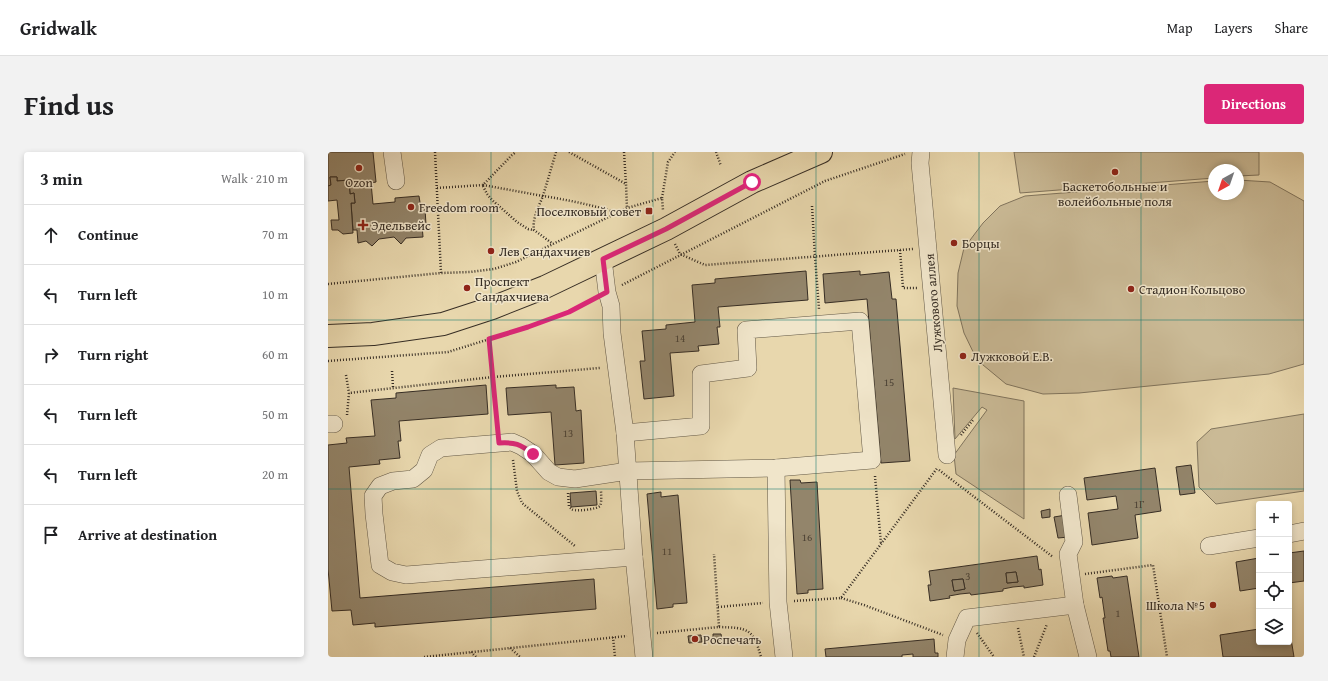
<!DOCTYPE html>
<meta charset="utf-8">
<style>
:root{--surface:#fff;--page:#f2f2f2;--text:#202124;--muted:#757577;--line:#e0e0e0;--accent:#db2777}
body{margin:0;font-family:"Gentium Book Plus",serif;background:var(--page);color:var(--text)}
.controls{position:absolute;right:12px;bottom:12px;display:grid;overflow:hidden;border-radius:4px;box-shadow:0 2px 6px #0003}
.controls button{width:36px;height:36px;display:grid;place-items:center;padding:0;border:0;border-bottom:1px solid var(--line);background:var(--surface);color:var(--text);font:20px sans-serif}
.compass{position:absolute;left:880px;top:12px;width:36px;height:36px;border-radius:50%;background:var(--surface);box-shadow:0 2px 6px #0003;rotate:220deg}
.stop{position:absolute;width:12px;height:12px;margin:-9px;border:3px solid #db2777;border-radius:50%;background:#fff}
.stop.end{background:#db2777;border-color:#fff;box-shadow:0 1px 4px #0008}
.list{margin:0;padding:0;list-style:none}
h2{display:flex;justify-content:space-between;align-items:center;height:52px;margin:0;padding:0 16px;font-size:17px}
h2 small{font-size:13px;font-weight:400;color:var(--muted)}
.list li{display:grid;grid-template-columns:26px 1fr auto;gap:12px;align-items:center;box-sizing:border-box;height:60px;padding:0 16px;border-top:1px solid var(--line)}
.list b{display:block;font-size:15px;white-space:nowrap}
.list em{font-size:13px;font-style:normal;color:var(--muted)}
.icon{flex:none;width:22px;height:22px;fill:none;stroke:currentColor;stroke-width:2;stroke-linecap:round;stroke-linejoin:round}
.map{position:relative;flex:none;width:976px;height:505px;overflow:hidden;border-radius:4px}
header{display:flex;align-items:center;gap:24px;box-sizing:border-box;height:56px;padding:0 20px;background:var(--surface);border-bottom:1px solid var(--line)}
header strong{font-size:19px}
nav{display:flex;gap:22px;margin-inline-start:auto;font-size:14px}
.intro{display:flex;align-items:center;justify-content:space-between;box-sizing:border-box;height:96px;padding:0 24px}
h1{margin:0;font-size:28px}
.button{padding:10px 18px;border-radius:4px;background:var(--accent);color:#fff;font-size:14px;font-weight:700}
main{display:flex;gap:24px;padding:0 24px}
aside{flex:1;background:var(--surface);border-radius:4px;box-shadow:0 2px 6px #0003}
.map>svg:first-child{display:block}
</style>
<header>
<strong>Gridwalk</strong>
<nav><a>Map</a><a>Layers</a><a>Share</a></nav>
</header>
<div class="intro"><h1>Find us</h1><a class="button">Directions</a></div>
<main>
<aside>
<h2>3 min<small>Walk · 210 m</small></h2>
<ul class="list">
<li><svg class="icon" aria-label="ahead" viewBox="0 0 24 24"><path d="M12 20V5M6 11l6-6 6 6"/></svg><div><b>Continue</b></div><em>70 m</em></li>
<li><svg class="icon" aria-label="left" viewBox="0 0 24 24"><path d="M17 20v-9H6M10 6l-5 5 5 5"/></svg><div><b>Turn left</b></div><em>10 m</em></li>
<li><svg class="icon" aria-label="right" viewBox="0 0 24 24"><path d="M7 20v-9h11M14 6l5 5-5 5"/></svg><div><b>Turn right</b></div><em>60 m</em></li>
<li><svg class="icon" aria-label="left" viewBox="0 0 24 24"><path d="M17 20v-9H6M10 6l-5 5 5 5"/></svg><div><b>Turn left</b></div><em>50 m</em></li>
<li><svg class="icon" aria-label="left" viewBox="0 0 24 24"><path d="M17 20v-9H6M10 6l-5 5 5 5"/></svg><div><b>Turn left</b></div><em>20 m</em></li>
<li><svg class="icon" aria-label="arrive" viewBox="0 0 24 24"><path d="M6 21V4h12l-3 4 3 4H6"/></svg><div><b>Arrive at destination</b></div></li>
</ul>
</aside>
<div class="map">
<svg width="976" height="505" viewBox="0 0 976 505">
<rect width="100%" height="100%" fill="#e8d7ad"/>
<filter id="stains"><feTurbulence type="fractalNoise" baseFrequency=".005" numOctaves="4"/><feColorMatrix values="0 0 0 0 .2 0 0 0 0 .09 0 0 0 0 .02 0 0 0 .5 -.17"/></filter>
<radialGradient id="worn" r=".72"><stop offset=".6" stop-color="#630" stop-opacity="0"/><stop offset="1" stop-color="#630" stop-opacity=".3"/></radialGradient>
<!-- green -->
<g fill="#caba96" stroke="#80745d">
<polygon points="686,0 931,0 931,23 910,24 910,18 886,18 886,26 692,41"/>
<polygon points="910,28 942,30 976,49 976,212 941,222 751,241 715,242 678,232 649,208 636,181 629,154 630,121 636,96 655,71 672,54 697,44 886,29 886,42 910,42"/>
<polygon points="625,236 696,249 696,367 628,322 626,303 659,258 654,255 627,287"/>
<polygon points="976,262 976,339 888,352 871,335 869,290 883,277"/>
</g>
<!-- building -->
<g fill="#93856b" stroke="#362d24" fill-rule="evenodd">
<polygon points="0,0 45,0 48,30 43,31 45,52 67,50 67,46 91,44 93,57 97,56 98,73 94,73 95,85 78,86 73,92 66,85 51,87 44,94 38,89 30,91 29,78 25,78 23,51 27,51 26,41 22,42 21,28 9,29 9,25 2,25 3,33 0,34"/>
<polygon points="2,25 9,25 9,29 21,28 22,42 26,41 27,51 23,51 25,81 15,82 10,78 4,78 3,68 11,68 9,48 0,49 0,34 3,33"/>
<polygon points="478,119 480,148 390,155 392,175 389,175 391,192 370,194 371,199 342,201 346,244 316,247 312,209 317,209 314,179 338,177 338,173 367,170 364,133 387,131 387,127"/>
<polygon points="532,119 532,123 561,120 564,147 568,147 582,309 553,311 539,147 497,151 495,122"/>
<polygon points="158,233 160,262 71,269 73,289 70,289 72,306 51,308 52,312 21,315 32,446 266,427 268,457 47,475 47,471 25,473 23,458 4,459 0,417 0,293 19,291 18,286 47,284 43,248 68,246 68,241"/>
<polygon points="228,233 228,236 246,235 248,259 253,258 256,311 227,313 223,260 180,263 178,236"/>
<polygon points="863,313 867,341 852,343 848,315"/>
<polygon points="827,316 833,359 807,363 810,386 764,393 760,361 790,357 788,344 759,348 756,326"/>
<polygon points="462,328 472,328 473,331 489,330 495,437 480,438 480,441 469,442"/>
<polygon points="268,339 269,353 243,355 242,341"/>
<polygon points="333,340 333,345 350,343 359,451 345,452 345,455 329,457 319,342"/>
<polygon points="722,357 722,365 714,366 713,359"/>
<polygon points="738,363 741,385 730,386 726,365"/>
<polygon points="976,399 976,429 961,431 961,401"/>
<path d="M709,404l2,14 2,-1 2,16 -19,3v-2l-11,1 -10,2v2l-32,4 -1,-2 -10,1 -11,2 1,2 -20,3 -2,-16h3l-2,-14zM688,420l2,10 -11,1 -1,-10zM635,427l2,10 -11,2 -2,-11z"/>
<polygon points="931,406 931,436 912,439 908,410"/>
<polygon points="688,420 690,430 679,431 678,421"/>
<polygon points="784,424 785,426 799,424 811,505 783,505 782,499 780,499 775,466 777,466 774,445 772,446 769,426"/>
<polygon points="635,427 637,437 626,439 624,428"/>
<polygon points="961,474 966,505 895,505 892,483 931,477 931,490 961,490"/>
<polygon points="385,482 393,482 394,488 385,488"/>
<polygon points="373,483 374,490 361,491 360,484"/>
<polygon points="606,487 607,501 610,501 610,505 585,505 585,502 574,503 574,505 498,505 497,497"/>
</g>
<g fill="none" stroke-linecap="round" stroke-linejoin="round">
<!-- minor casing -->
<g stroke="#625846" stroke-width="18">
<g id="minor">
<polyline points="64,0 68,29"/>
<polyline points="593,0 592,11 619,303"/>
<polyline points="275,107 279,140 283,154 284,181 297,281 306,405 316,505"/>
<polyline points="0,272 6,272"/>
<polyline points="297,281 373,274 373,222 420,216 418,178 532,169 544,308 448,316 300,319 247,327 230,325 221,320 205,302 193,294 184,290 113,296 102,303 96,318 85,327 65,329 52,334 45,344 46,362 52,413 64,420 78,423 306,405"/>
<polyline points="448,316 450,450 456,505"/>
<polyline points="740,343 746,390 740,402 747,453"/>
<polyline points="961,382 976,379"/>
<polyline points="881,394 931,386"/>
<polyline points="627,505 629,488 639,466 747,453 760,505"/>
</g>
</g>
<!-- major casing -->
<g stroke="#362d24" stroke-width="24">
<polyline id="major" points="0,184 45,182 115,172 164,156 217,135 338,77 424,30 493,0"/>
</g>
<!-- path -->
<g stroke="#362d24" stroke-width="2.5" stroke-dasharray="1 2" stroke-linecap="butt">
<polyline points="107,0 113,121"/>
<path d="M228,0l-13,44c25,4 50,9 74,17"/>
<polyline points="241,0 298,32 299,56"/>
<polyline points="296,0 298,32"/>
<polyline points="388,0 393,14"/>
<path d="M155,33l60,11c-4,10 -11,23 -9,34l19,14"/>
<polyline points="155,34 159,42 164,48 189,70 200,77 206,78"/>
<polyline points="109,36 155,33 184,3 188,0"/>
<polyline points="334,46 340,10 347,0"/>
<polyline points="484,54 487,104 491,157"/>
<polyline points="347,92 352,102 377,113 585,97"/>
<polyline points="572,98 575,136 589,136"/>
<polyline points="0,132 113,121 142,120 166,117 188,110 299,56 334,46 335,58"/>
<polyline points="294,133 497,29 577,2"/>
<polyline points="161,187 170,276"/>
<polyline points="0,209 120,200 200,175 241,160 266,147"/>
<polyline points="64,219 65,235"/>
<polyline points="18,223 21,241"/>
<polyline points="19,263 21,241 165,225 272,216"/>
<polyline points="633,283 645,268"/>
<polyline points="185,308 189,339 194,351 247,394"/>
<polyline points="611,318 725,405"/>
<polyline points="547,324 553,392"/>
<path d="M240,341l1,14c3,2 3,3 6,3 5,1 22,-1 25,-4 2,-5 1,-11 1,-16"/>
<polyline points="757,422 825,413 839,505"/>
<polyline points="513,446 536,453 615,483"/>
<polyline points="466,449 513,446 610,315"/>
<polyline points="390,455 435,451"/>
<path d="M391,475c29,1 34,1 42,30"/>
<polyline points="690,476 696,505"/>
<polyline points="329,481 391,475 386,402"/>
<polyline points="649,481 666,505"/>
<polyline points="285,485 287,505"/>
<polyline points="182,496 192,505"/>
<polyline points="143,500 148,505"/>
<polyline points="96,505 299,484"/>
<polyline points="706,505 719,472"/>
</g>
<!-- minor -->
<use href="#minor" stroke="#f0e5ca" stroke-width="17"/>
<!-- major -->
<use href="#major" stroke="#e8d7ad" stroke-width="22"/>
</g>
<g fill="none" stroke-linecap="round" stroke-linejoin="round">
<!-- route -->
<path stroke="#db2777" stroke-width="5" d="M205,302c-13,-10 -18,-12 -34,-11l-10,-104 39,-12 41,-15 38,-20 -4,-33 63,-30 86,-47"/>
</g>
<!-- grid -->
<path fill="none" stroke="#0f766e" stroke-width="1" stroke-opacity="0.55" d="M163,0v505M325,0v505M488,0v505M651,0v505M813,0v505M0,168h976M0,337h976"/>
<!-- markers -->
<g fill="#8f2418" stroke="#f0e5ca" stroke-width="1.5">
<circle cx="31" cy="16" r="4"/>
<circle cx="787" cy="20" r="4"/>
<circle cx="83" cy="55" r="4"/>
<rect x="317" y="55" width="8" height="8" rx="2"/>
<path d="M33 67h4v4h4v4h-4v4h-4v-4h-4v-4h4z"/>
<circle cx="626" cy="91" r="4"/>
<circle cx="163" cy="99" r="4"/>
<circle cx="139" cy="136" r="4"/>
<circle cx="803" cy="137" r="4"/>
<circle cx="635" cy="204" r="4"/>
<circle cx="885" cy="453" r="4"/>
<circle cx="367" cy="487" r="4"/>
</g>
<g text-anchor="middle" stroke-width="3" stroke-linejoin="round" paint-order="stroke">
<!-- number labels -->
<g font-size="11" fill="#4d4336">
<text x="352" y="190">14</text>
<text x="561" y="234">15</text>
<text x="240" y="285">13</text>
<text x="811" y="356">1Г</text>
<text x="479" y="389">16</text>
<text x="339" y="403">11</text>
<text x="640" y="428">3</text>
<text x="790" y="465">1</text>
</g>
<!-- poi labels -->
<g font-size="13" fill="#362d24" stroke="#f0e5ca" text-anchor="start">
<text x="31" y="35" text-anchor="middle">Ozon</text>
<text x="787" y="39" text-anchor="middle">Баскетобольные и<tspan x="787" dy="15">волейбольные поля</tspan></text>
<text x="91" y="60">Freedom room</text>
<text x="313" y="64" text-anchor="end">Поселковый совет</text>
<text x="43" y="78">Эдельвейс</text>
<text x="634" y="96">Борцы</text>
<text x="171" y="104">Лев Сандахчиев</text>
<text x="147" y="134">Проспект<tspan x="147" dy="15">Сандахчиева</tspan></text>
<text x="811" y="142">Стадион Кольцово</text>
<text x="643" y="209">Лужковой Е.В.</text>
<text x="877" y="458" text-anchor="end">Школа №5</text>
<text x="375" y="492">Роспечать</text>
</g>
<!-- street labels -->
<g font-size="13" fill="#362d24" stroke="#f0e5ca">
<text transform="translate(605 151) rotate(-95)" y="5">Лужкового аллея</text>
</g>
</g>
<rect width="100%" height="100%" filter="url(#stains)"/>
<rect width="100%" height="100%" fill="url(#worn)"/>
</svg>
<div class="controls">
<button>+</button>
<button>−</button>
<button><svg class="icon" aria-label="locate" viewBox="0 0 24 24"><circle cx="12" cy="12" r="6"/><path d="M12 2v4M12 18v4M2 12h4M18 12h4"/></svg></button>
<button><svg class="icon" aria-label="layers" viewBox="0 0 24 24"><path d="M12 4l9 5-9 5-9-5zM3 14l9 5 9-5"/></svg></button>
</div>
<svg class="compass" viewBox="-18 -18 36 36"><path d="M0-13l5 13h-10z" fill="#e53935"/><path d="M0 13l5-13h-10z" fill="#757577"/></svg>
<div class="stop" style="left:424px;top:30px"></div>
<div class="stop end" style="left:205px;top:302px"></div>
</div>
</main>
